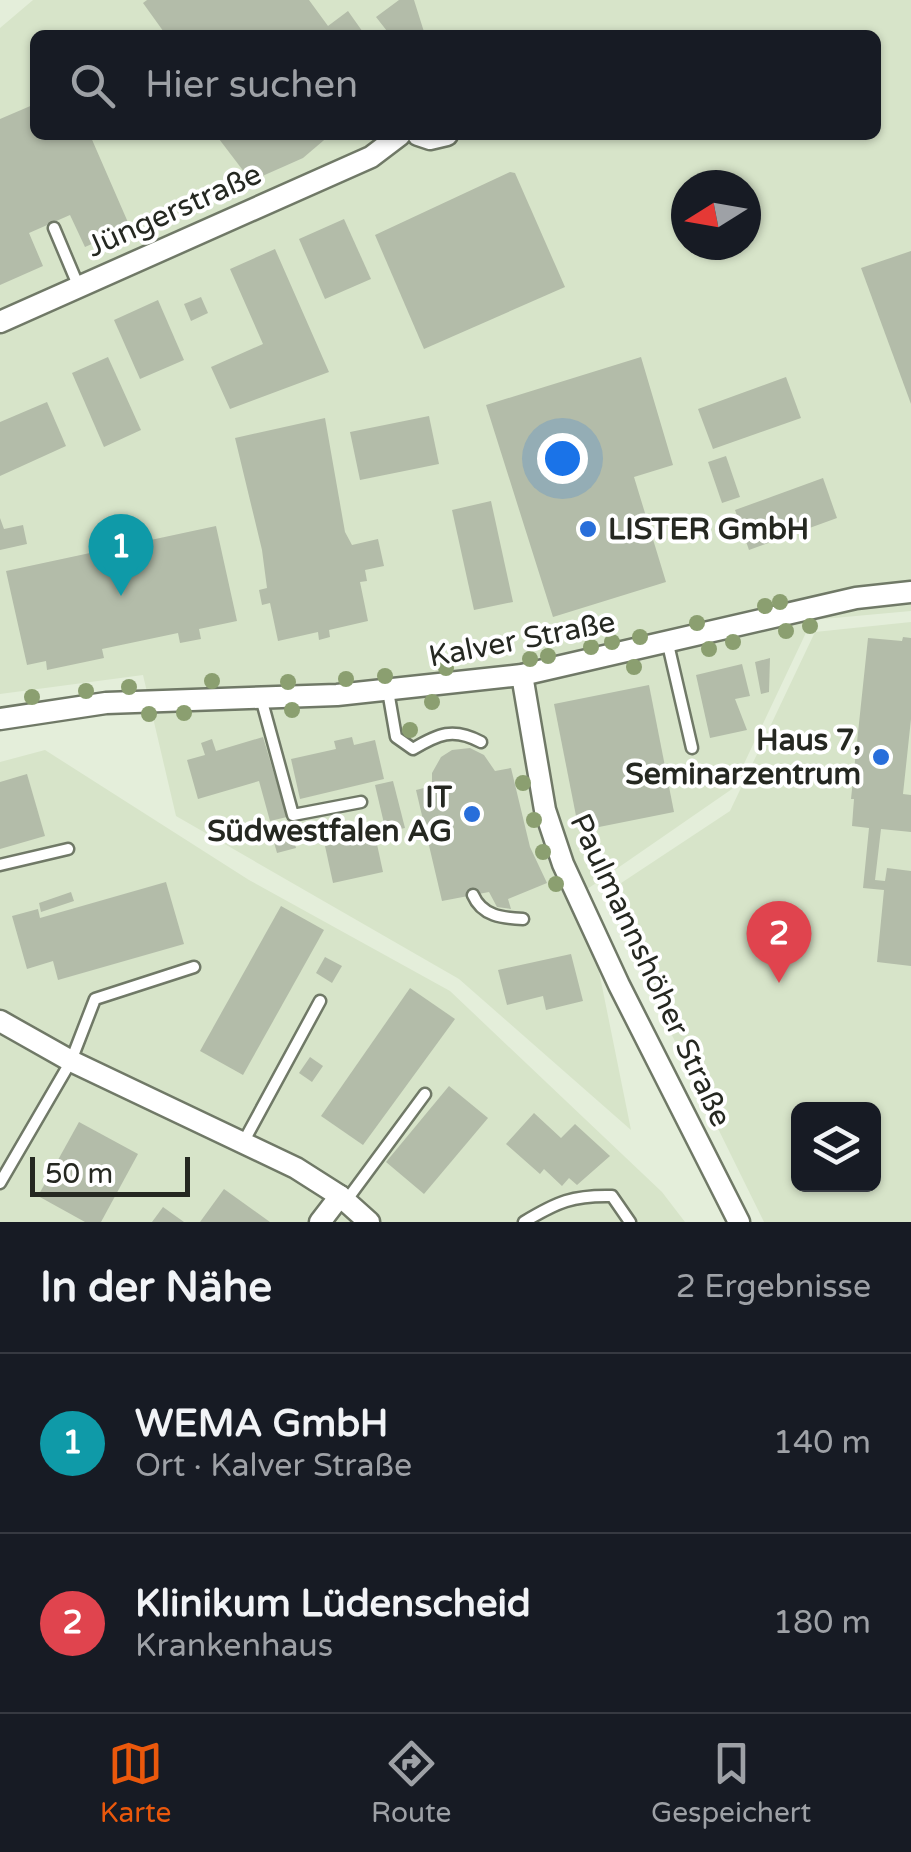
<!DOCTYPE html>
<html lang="de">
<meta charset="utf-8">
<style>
:root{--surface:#171b24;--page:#242831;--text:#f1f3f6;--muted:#9ea1a6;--line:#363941;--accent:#ea580c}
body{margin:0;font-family:"Varela Round",sans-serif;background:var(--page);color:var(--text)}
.controls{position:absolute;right:30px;bottom:30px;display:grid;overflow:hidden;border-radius:15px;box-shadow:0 2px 8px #0004}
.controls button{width:90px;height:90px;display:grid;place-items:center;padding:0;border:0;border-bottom:2px solid var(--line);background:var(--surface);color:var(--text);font:50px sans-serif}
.compass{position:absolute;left:671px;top:170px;width:90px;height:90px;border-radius:50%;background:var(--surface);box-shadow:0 2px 8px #0004;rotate:259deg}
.scale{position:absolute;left:30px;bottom:25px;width:160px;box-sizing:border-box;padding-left:10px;border:5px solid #252821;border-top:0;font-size:28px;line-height:35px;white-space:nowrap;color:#252821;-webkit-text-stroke:8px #fff;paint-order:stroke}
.you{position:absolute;left:562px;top:458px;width:35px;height:35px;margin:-25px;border:8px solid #fff;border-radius:50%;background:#1a73e8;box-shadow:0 0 0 15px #1a73e833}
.badge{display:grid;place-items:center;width:65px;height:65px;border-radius:50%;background:var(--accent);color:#fff;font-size:32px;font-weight:700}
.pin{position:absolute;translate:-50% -82px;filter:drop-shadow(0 2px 5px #0008)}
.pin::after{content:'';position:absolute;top:52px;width:35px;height:30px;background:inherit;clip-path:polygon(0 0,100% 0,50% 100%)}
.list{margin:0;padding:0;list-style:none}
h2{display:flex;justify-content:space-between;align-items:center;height:130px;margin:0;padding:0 40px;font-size:42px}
h2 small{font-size:32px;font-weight:400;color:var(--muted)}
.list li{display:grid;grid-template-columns:65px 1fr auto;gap:30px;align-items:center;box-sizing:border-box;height:180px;padding:0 40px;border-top:2px solid var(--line)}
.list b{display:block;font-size:38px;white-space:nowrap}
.list p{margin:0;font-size:32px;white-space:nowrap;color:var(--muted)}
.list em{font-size:32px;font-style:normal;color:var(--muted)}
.icon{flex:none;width:55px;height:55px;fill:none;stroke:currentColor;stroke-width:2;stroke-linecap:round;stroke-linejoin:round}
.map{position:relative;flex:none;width:911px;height:1222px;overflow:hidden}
.search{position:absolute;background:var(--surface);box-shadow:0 2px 8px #0004;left:30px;right:30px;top:30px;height:110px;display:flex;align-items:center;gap:25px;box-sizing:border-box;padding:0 35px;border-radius:15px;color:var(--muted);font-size:38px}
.sheet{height:490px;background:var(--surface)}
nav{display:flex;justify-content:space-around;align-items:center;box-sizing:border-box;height:140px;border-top:2px solid var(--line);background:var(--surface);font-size:28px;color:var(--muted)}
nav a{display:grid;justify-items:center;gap:5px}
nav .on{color:var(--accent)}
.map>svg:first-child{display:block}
</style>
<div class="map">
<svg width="911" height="1222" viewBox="0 0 911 1222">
<rect width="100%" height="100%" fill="#e4eeda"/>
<!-- built -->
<g fill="#d7e4c9" fill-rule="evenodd">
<path d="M33,0h878v611l-99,9 -80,169 -149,103 48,238 -172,-151 -283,-163 -33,-141 -143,19v-666zM35,35h841v100h-841zM686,185h60v60h-60z"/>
<path d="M911,622v600h-147l-161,-327 127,-84 85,-179zM798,1110h76v74h-76z"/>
<polygon points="45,750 249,880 450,991 662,1192 685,1222 0,1222 0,762"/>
</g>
<!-- building -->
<g fill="#b3bca9">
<polygon points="147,0 309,0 328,26 348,11 365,35 166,35 143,3"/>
<polygon points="399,0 414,0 425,35 381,35 387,31 376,17"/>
<polygon points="35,104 35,135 90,135 130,227 85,247 70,215 29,233 43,266 0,285 0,119"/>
<polygon points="216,135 330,135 303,158 251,181"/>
<polygon points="510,172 515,173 565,287 424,349 375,235"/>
<polygon points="344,219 371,279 325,299 299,239"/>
<polygon points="275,249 329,372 230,409 211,367 263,344 230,269"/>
<polygon points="911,251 911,404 861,268"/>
<polygon points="201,297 208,313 191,321 184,304"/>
<polygon points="158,300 184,360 140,379 114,320"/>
<polygon points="108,357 141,430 104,447 72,373"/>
<polygon points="641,357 673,465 634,477 666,582 553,617 486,405"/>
<polygon points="786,377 801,418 713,449 698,409"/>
<polygon points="47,402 66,446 0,476 0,422"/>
<polygon points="429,416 439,464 360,480 350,432"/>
<polygon points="325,418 345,532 352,545 378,539 384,566 365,570 367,581 360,582 368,621 329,630 330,637 319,640 318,632 278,641 270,603 262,605 259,590 267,588 262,550 235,438"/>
<polygon points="726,456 740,497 722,503 708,462"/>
<polygon points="823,478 837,518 749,550 735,510"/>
<polygon points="491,501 513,602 474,610 452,510"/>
<polygon points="0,518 4,529 23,525 27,544 0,550"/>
<polygon points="216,526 237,621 199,629 201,639 180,643 178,633 102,649 104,658 47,670 46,661 27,665 6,571"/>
<polygon points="903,637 911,638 911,719 903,794 911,795 911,832 881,829 875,880 885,881 887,868 911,871 911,966 877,962 884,890 863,888 869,828 852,826 854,799 851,799 868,638 902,641"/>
<polygon points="770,658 769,692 761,694 755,662"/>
<polygon points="742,664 750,696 735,699 747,730 710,738 696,675"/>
<polygon points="649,685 674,812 579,831 554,704"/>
<polygon points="263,737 287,817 270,821 259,781 198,799 187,760 205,755 201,743 212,739 216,751"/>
<polygon points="352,737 354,745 375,740 384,779 300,799 291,759 336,749 334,741"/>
<polygon points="470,748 484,755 495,771 511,768 530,847 547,883 508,899 511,909 497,907 489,892 442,901 416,790 432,786 432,773 441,757 452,750"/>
<polygon points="27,774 45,836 0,849 0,782"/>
<polygon points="393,781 405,828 386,832 375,785"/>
<polygon points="291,830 296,848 277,853 272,835"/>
<polygon points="375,835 383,872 333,883 325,846"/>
<polygon points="166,882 184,944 58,980 53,961 27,969 12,916 38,909 40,918"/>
<polygon points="71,892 74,901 41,912 39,903"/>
<polygon points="281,906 324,930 243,1075 200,1051"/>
<polygon points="571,954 583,1001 546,1010 543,996 507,1005 498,970"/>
<polygon points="325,957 342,966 332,983 316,973"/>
<polygon points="410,988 455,1019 363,1145 321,1116"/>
<polygon points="310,1057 323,1066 312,1082 299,1073"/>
<polygon points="449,1086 488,1118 424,1194 386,1162"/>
<polygon points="534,1113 561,1138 575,1124 610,1156 577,1185 569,1178 562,1186 544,1169 540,1174 506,1144"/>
<polygon points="79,1122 138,1154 101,1222 85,1222 38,1196"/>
<polygon points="224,1189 270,1222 200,1222"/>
<polygon points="163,1207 184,1222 152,1222"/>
</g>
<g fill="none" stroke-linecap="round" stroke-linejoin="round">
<!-- service casing -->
<g stroke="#707967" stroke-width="15">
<g id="service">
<polyline points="54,228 78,285"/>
<polyline points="667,640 692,748"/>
<path d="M388,691l8,46 17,12c25,-15 40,-22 68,-7"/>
<polyline points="261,698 293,815 361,802"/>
<polyline points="0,865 68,849"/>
<path d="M473,895c9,21 29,23 50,24"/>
<polyline points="244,1141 320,1001"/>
<polyline points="0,1183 71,1061 95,999 194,967"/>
<polyline points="346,1201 425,1094"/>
<path d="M524,1222c33,-20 49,-27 88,-26l18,26"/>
</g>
</g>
<!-- minor casing -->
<g stroke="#707967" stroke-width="25">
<g id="minor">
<polyline points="418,135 430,139 447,135"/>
<polyline points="0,322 371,157 400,135"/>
<polyline points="522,675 545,810 563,864 619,985 739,1222"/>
<polyline points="0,719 106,703 337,695 522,675 856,598 911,592"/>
<polyline points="0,1021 71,1061 296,1168 340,1196 369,1222"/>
<polyline points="320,1222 340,1196"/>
</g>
</g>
<!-- service -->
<use href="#service" stroke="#fff" stroke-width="10"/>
<!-- minor -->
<use href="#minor" stroke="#fff" stroke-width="20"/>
</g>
<!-- trees -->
<g fill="#8b9f70">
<circle cx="780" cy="602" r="8"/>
<circle cx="765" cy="606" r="8"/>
<circle cx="697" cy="623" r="8"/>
<circle cx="810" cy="626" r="8"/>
<circle cx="786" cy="631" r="8"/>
<circle cx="640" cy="637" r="8"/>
<circle cx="612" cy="642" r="8"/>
<circle cx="733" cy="642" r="8"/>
<circle cx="591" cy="647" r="8"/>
<circle cx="709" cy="649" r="8"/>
<circle cx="548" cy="656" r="8"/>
<circle cx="530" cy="659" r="8"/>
<circle cx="634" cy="667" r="8"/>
<circle cx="446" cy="668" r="8"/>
<circle cx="385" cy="676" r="8"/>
<circle cx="346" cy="679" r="8"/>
<circle cx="212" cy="681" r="8"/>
<circle cx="288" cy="682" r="8"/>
<circle cx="129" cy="687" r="8"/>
<circle cx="86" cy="691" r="8"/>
<circle cx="32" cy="697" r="8"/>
<circle cx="432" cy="702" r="8"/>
<circle cx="292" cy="710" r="8"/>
<circle cx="184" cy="713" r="8"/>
<circle cx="149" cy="714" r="8"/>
<circle cx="410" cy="730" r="8"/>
<circle cx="523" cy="783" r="8"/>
<circle cx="534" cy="820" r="8"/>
<circle cx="543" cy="852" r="8"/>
<circle cx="556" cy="884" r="8"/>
</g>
<!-- markers -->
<g fill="#286eda" stroke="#fff" stroke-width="4">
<circle cx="588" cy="529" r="10"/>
<circle cx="881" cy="757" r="10"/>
<circle cx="472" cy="814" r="10"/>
</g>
<g text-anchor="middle" stroke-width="8" stroke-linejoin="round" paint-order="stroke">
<!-- street labels -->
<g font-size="30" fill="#252821" stroke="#fff">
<text transform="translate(174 210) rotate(-24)" y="10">Jüngerstraße</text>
<text transform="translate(522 639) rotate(-11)" y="10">Kalver Straße</text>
<text transform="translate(651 970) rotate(65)" y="10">Paulmannshöher Straße</text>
</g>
<!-- poi labels -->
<g font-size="30" font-weight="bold" fill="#252821" stroke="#fff" text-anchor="end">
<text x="608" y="539" text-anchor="start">LISTER GmbH</text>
<text x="861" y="750">Haus 7,<tspan x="861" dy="34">Seminarzentrum</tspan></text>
<text x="452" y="807">IT<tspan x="452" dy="34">Südwestfalen AG</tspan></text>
</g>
</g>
</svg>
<div class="controls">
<button><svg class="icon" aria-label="layers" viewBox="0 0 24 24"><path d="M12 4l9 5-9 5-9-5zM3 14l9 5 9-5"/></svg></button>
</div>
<svg class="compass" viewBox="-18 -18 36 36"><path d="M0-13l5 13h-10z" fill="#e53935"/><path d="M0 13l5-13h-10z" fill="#9ea1a6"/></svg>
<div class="scale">50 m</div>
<div class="you"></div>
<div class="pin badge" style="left:121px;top:596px;background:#0f9aa8">1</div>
<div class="pin badge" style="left:779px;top:983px;background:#e0444e">2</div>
<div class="search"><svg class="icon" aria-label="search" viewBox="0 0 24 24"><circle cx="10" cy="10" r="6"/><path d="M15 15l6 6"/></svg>Hier suchen</div>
</div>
<section class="sheet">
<h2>In der Nähe<small>2 Ergebnisse</small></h2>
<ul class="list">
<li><span class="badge" style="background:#0f9aa8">1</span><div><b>WEMA GmbH</b><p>Ort · Kalver Straße</p></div><em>140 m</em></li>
<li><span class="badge" style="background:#e0444e">2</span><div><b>Klinikum Lüdenscheid</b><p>Krankenhaus</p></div><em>180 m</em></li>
</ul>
</section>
<nav>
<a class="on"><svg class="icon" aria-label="map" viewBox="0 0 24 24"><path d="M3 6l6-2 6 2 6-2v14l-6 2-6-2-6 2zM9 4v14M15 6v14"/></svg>Karte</a>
<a><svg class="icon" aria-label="directions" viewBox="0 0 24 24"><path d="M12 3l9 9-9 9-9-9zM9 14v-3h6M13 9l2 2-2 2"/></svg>Route</a>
<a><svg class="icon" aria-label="saved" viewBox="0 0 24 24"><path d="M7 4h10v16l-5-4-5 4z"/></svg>Gespeichert</a>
</nav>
